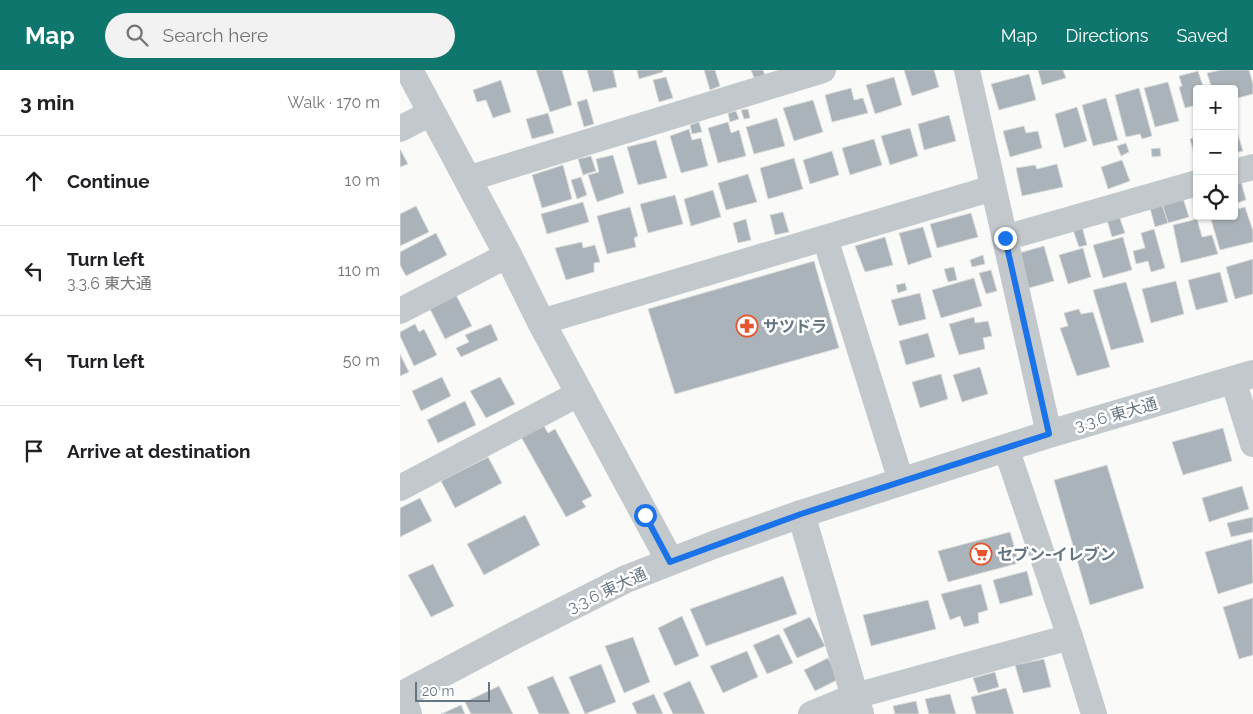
<!DOCTYPE html>
<meta charset="utf-8">
<style>
:root{--surface:#fff;--page:#f2f2f2;--text:#202124;--muted:#757577;--line:#e0e0e0;--accent:#0f766e}
body{margin:0;font-family:Raleway,"Noto Sans JP",sans-serif;background:var(--page);color:var(--text)}
.controls{position:absolute;right:15px;top:15px;display:grid;overflow:hidden;border-radius:5px;box-shadow:0 1px 4px #0004}
.controls button{width:45px;height:45px;display:grid;place-items:center;padding:0;border:0;border-bottom:1px solid var(--line);background:var(--surface);color:var(--text);font:25px sans-serif}
.scale{position:absolute;left:15px;bottom:12px;width:75px;box-sizing:border-box;padding-left:5px;border:2px solid #657683;border-top:0;font-size:14px;line-height:18px;white-space:nowrap;color:#657683;-webkit-text-stroke:4px #fff;paint-order:stroke}
.stop{position:absolute;width:15px;height:15px;margin:-11px;border:4px solid #1a73e8;border-radius:50%;background:#fff}
.stop.end{background:#1a73e8;border-color:#fff;box-shadow:0 1px 5px #0008}
.list{margin:0;padding:0;list-style:none}
h2{display:flex;justify-content:space-between;align-items:center;height:65px;margin:0;padding:0 20px;font-size:21px}
h2 small{font-size:16px;font-weight:400;color:var(--muted)}
.list li{display:grid;grid-template-columns:32px 1fr auto;gap:15px;align-items:center;box-sizing:border-box;height:90px;padding:0 20px;border-top:1px solid var(--line)}
.list b{display:block;font-size:19px;white-space:nowrap}
.list p{margin:0;font-size:16px;white-space:nowrap;color:var(--muted)}
.list em{font-size:16px;font-style:normal;color:var(--muted)}
.icon{flex:none;width:28px;height:28px;fill:none;stroke:currentColor;stroke-width:2;stroke-linecap:round;stroke-linejoin:round}
.map{position:relative;flex:none;width:853px;height:644px;overflow:hidden}
header{display:flex;align-items:center;gap:30px;box-sizing:border-box;height:70px;padding:0 25px;background:var(--accent);color:#fff}
header strong{font-size:24px}
nav{display:flex;gap:28px;margin-inline-start:auto;font-size:18px}
.search{width:350px;height:45px;background:var(--page);display:flex;align-items:center;gap:12px;box-sizing:border-box;padding:0 18px;border-radius:28px;color:var(--muted);font-size:19px}
main{display:flex}
aside{flex:1;background:var(--surface)}
.map>svg:first-child{display:block}
</style>
<header>
<strong>Map</strong>
<div class="search"><svg class="icon" aria-label="search" viewBox="0 0 24 24"><circle cx="10" cy="10" r="6"/><path d="M15 15l6 6"/></svg>Search here</div>
<nav><a>Map</a><a>Directions</a><a>Saved</a></nav>
</header>
<main>
<aside>
<h2>3 min<small>Walk · 170 m</small></h2>
<ul class="list">
<li><svg class="icon" aria-label="ahead" viewBox="0 0 24 24"><path d="M12 20V5M6 11l6-6 6 6"/></svg><div><b>Continue</b></div><em>10 m</em></li>
<li><svg class="icon" aria-label="left" viewBox="0 0 24 24"><path d="M17 20v-9H6M10 6l-5 5 5 5"/></svg><div><b>Turn left</b><p>3.3.6 東大通</p></div><em>110 m</em></li>
<li><svg class="icon" aria-label="left" viewBox="0 0 24 24"><path d="M17 20v-9H6M10 6l-5 5 5 5"/></svg><div><b>Turn left</b></div><em>50 m</em></li>
<li><svg class="icon" aria-label="arrive" viewBox="0 0 24 24"><path d="M6 21V4h12l-3 4 3 4H6"/></svg><div><b>Arrive at destination</b></div></li>
</ul>
</aside>
<div class="map">
<svg width="853" height="644" viewBox="0 0 853 644">
<rect width="100%" height="100%" fill="#fafaf8"/>
<!-- building -->
<g fill="#aab3b9" stroke="#dcdcda">
<polygon points="136,0 162,0 172,35 150,42"/>
<polygon points="187,0 213,0 217,17 193,22"/>
<polygon points="237,0 263,0 263,2 239,9"/>
<polygon points="304,0 315,0 320,16 310,20"/>
<polygon points="351,0 363,0 365,5 354,8"/>
<polygon points="504,0 534,0 539,17 512,26"/>
<polygon points="638,0 663,0 666,8 642,15"/>
<polygon points="821,0 849,0 853,14 853,24 834,29 834,19 812,19 807,3"/>
<polygon points="798,1 804,19 797,19 797,35 785,38 779,17 782,16 779,6"/>
<polygon points="629,4 636,30 599,40 591,14"/>
<polygon points="266,7 273,28 259,32 253,10"/>
<polygon points="494,7 502,35 475,44 466,15"/>
<polygon points="101,10 111,42 93,48 86,30 77,32 73,20"/>
<polygon points="768,12 779,51 755,57 744,18"/>
<polygon points="451,18 454,30 463,28 468,43 432,52 425,25"/>
<polygon points="739,18 752,66 742,69 740,64 726,67 715,25"/>
<polygon points="706,28 718,70 693,76 682,35"/>
<polygon points="187,29 194,54 184,57 177,32"/>
<polygon points="413,30 423,62 394,71 383,38"/>
<polygon points="677,37 687,71 664,78 655,44"/>
<polygon points="348,39 350,48 344,49 341,40"/>
<polygon points="336,41 339,49 330,52 328,43"/>
<polygon points="148,43 154,63 132,69 126,49"/>
<polygon points="549,45 556,71 524,80 518,54"/>
<polygon points="377,48 385,76 354,84 346,57"/>
<polygon points="299,52 302,62 292,64 290,55"/>
<polygon points="328,52 331,63 339,60 346,86 318,93 308,58"/>
<polygon points="834,53 843,81 834,83"/>
<polygon points="624,56 626,63 638,61 642,78 610,87 603,61"/>
<polygon points="510,58 518,86 490,95 481,66"/>
<polygon points="289,59 292,70 301,68 308,96 281,103 270,66"/>
<polygon points="797,67 797,91 796,91 790,69"/>
<polygon points="474,69 482,95 450,105 442,78"/>
<polygon points="256,70 267,108 238,115 227,77"/>
<polygon points="726,73 729,82 721,86 717,76"/>
<polygon points="760,78 761,86 752,87 751,79"/>
<polygon points="0,79 8,94 0,97"/>
<polygon points="432,81 439,105 410,114 403,90"/>
<polygon points="213,85 224,123 197,132 188,105 199,102 196,89"/>
<polygon points="191,86 196,101 183,105 178,89"/>
<polygon points="394,88 403,119 368,129 360,98"/>
<polygon points="722,90 730,111 708,119 701,97"/>
<polygon points="657,94 663,117 622,126 616,98 635,95 637,99"/>
<polygon points="163,95 172,129 142,138 132,105"/>
<polygon points="348,104 357,132 326,140 318,113"/>
<polygon points="181,107 187,125 177,129 171,110"/>
<polygon points="841,111 846,130 834,134 834,113"/>
<polygon points="313,120 321,147 291,156 284,129"/>
<polygon points="275,125 283,154 248,163 240,134"/>
<polygon points="783,128 789,147 768,153 762,134"/>
<polygon points="183,132 189,152 147,164 141,144"/>
<polygon points="762,134 768,153 755,157 750,138"/>
<polygon points="16,136 29,162 0,176 0,144"/>
<polygon points="230,137 238,166 234,168 236,177 207,184 197,146"/>
<polygon points="845,137 853,161 853,172 820,180 810,146 834,146 834,140"/>
<polygon points="383,142 389,162 375,165 370,145"/>
<polygon points="571,143 578,167 537,178 530,154"/>
<polygon points="719,146 725,163 712,167 707,150"/>
<polygon points="346,149 351,170 338,173 333,153"/>
<polygon points="797,149 802,167 812,165 818,184 781,193 773,155"/>
<polygon points="523,157 532,187 508,195 499,163"/>
<polygon points="682,157 687,175 679,177 673,160"/>
<polygon points="754,159 765,198 751,202 748,191 736,194 733,181 745,178 741,163"/>
<polygon points="36,163 47,185 6,206 0,195 0,182"/>
<polygon points="485,167 493,195 465,202 455,176"/>
<polygon points="723,167 732,200 703,208 693,175"/>
<polygon points="182,172 183,178 195,175 200,192 194,193 194,202 166,210 155,178"/>
<polygon points="644,176 654,211 629,218 619,183"/>
<polygon points="683,178 691,207 668,214 659,185"/>
<polygon points="583,185 585,194 572,197 570,190"/>
<polygon points="853,189 853,224 835,229 826,197"/>
<polygon points="414,191 439,278 275,324 248,239"/>
<polygon points="554,197 557,210 548,212 544,199"/>
<polygon points="591,200 597,221 586,224 579,203"/>
<polygon points="820,202 828,232 796,240 788,210"/>
<polygon points="574,208 582,236 541,248 532,220"/>
<polygon points="776,211 784,244 751,253 742,219"/>
<polygon points="726,212 744,272 711,280 693,220"/>
<polygon points="505,213 507,220 498,223 496,215"/>
<polygon points="520,223 526,249 499,256 491,230"/>
<polygon points="56,225 72,256 45,269 29,237"/>
<polygon points="679,239 681,244 693,242 710,297 677,306 660,258 668,256 664,243"/>
<polygon points="574,247 575,253 588,251 592,266 583,268 585,279 559,285 549,254"/>
<polygon points="15,254 19,262 24,259 37,285 14,296 0,266 0,262"/>
<polygon points="91,254 98,270 61,287 56,278 69,272 65,265"/>
<polygon points="528,263 535,287 506,295 499,271"/>
<polygon points="0,284 9,302 0,306"/>
<polygon points="580,297 588,324 562,332 553,305"/>
<polygon points="541,304 548,329 520,338 512,312"/>
<polygon points="42,307 51,326 21,341 12,321"/>
<polygon points="100,307 115,334 86,348 70,321"/>
<polygon points="65,331 76,355 38,373 27,350"/>
<polygon points="143,354 148,363 155,359 192,426 182,431 186,437 166,447 120,365"/>
<polygon points="823,358 832,391 783,405 772,372"/>
<polygon points="88,387 102,413 55,438 41,411"/>
<polygon points="707,395 744,518 690,535 654,410"/>
<polygon points="842,416 849,439 809,452 802,428"/>
<polygon points="20,428 32,451 0,467 0,438"/>
<polygon points="125,445 140,475 84,505 67,474"/>
<polygon points="853,447 853,462 831,467 827,453"/>
<polygon points="610,462 619,493 548,512 538,481"/>
<polygon points="852,469 853,513 818,524 805,482"/>
<polygon points="33,494 54,536 31,547 8,505"/>
<polygon points="627,501 633,525 600,534 593,510"/>
<polygon points="383,506 397,544 306,576 290,539"/>
<polygon points="581,514 588,540 578,543 579,553 564,557 560,546 550,550 541,524"/>
<polygon points="853,528 853,585 839,589 823,537"/>
<polygon points="528,530 536,559 471,576 463,545"/>
<polygon points="282,546 299,586 275,596 258,558"/>
<polygon points="410,547 425,576 397,588 383,559"/>
<polygon points="379,564 393,593 367,604 353,575"/>
<polygon points="233,567 250,612 224,623 205,576"/>
<polygon points="347,581 358,607 323,623 310,596"/>
<polygon points="428,588 439,609 415,621 404,600"/>
<polygon points="644,589 651,617 623,623 615,595"/>
<polygon points="201,594 216,632 185,644 169,607"/>
<polygon points="595,602 599,617 578,623 573,608"/>
<polygon points="153,606 170,644 139,644 127,617"/>
<polygon points="290,611 305,644 273,644 263,623"/>
<polygon points="99,616 113,644 71,644 65,632"/>
<polygon points="606,618 614,644 576,644 571,627"/>
<polygon points="254,624 263,644 237,644 232,633"/>
<polygon points="550,624 556,644 529,644 525,629"/>
<polygon points="516,631 519,644 495,644 493,636"/>
<polygon points="61,635 65,644 41,644"/>
</g>
<g fill="none" stroke-linecap="round" stroke-linejoin="round">
<!-- minor -->
<g stroke="#c3c8cc" stroke-width="26">
<polyline points="567,0 649,364"/>
<polyline points="0,59 31,43"/>
<polyline points="834,102 853,97"/>
<polyline points="67,109 423,0"/>
<polyline points="425,168 501,411"/>
<polyline points="605,168 797,113"/>
<polyline points="0,241 108,185"/>
<polyline points="141,252 593,118"/>
<polyline points="833,310 853,374"/>
<polyline points="606,378 670,567 694,644"/>
<polyline points="0,418 180,323"/>
<polyline points="3,625 9,644"/>
<polyline points="411,644 455,626 670,567"/>
</g>
<!-- tertiary -->
<g stroke="#c3c8cc" stroke-width="28">
<polyline points="9,0 108,185 141,252 270,491"/>
<polyline points="401,444 460,644"/>
<polyline points="0,626 115,565 226,509 316,474 401,444 649,364 853,304"/>
</g>
</g>
<g fill="none" stroke-linecap="round" stroke-linejoin="round">
<!-- route -->
<polyline stroke="#1a73e8" stroke-width="6" points="245,445 270,492 401,444 649,364 605,168"/>
</g>
<!-- icons -->
<defs>
<g id="pharmacy-ring" transform="scale(1.125)"><circle r="9.5" fill="#fff" stroke="#e4572e" stroke-width="1.5"/><path d="M-2-6h4v4h4v4h-4v4h-4v-4h-4v-4h4Z" fill="#e4572e"/></g>
<g id="supermarket-ring" transform="scale(1.125)"><circle r="9.5" fill="#fff" stroke="#e4572e" stroke-width="1.5"/><path d="M-6-5.5h2.5l.6 2H6L4.5 2H-2.5L-4.4-4H-6ZM-1.5 3.2a1.3 1.3 0 1 0 .1 0ZM3 3.2a1.3 1.3 0 1 0 .1 0Z" fill="#e4572e"/></g>
</defs>
<g fill-rule="evenodd">
<use href="#pharmacy-ring" x="347" y="256"/>
<use href="#supermarket-ring" x="581" y="484"/>
</g>
<g text-anchor="middle" stroke-width="5" stroke-linejoin="round" paint-order="stroke">
<!-- poi labels -->
<g font-size="16" font-weight="bold" fill="#657683" stroke="#fff" text-anchor="start">
<text x="363" y="262">サツドラ</text>
<text x="597" y="490">セブン-イレブン</text>
</g>
<!-- street labels -->
<g font-size="16" fill="#657683" stroke="#fff">
<text transform="translate(716 344) rotate(-16)" y="6">3.3.6 東大通</text>
<text transform="translate(207 520) rotate(-25)" y="6">3.3.6 東大通</text>
</g>
</g>
</svg>
<div class="controls">
<button>+</button>
<button>−</button>
<button><svg class="icon" aria-label="locate" viewBox="0 0 24 24"><circle cx="12" cy="12" r="6"/><path d="M12 2v4M12 18v4M2 12h4M18 12h4"/></svg></button>
</div>
<div class="scale">20 m</div>
<div class="stop" style="left:245px;top:445px"></div>
<div class="stop end" style="left:605px;top:168px"></div>
</div>
</main>
